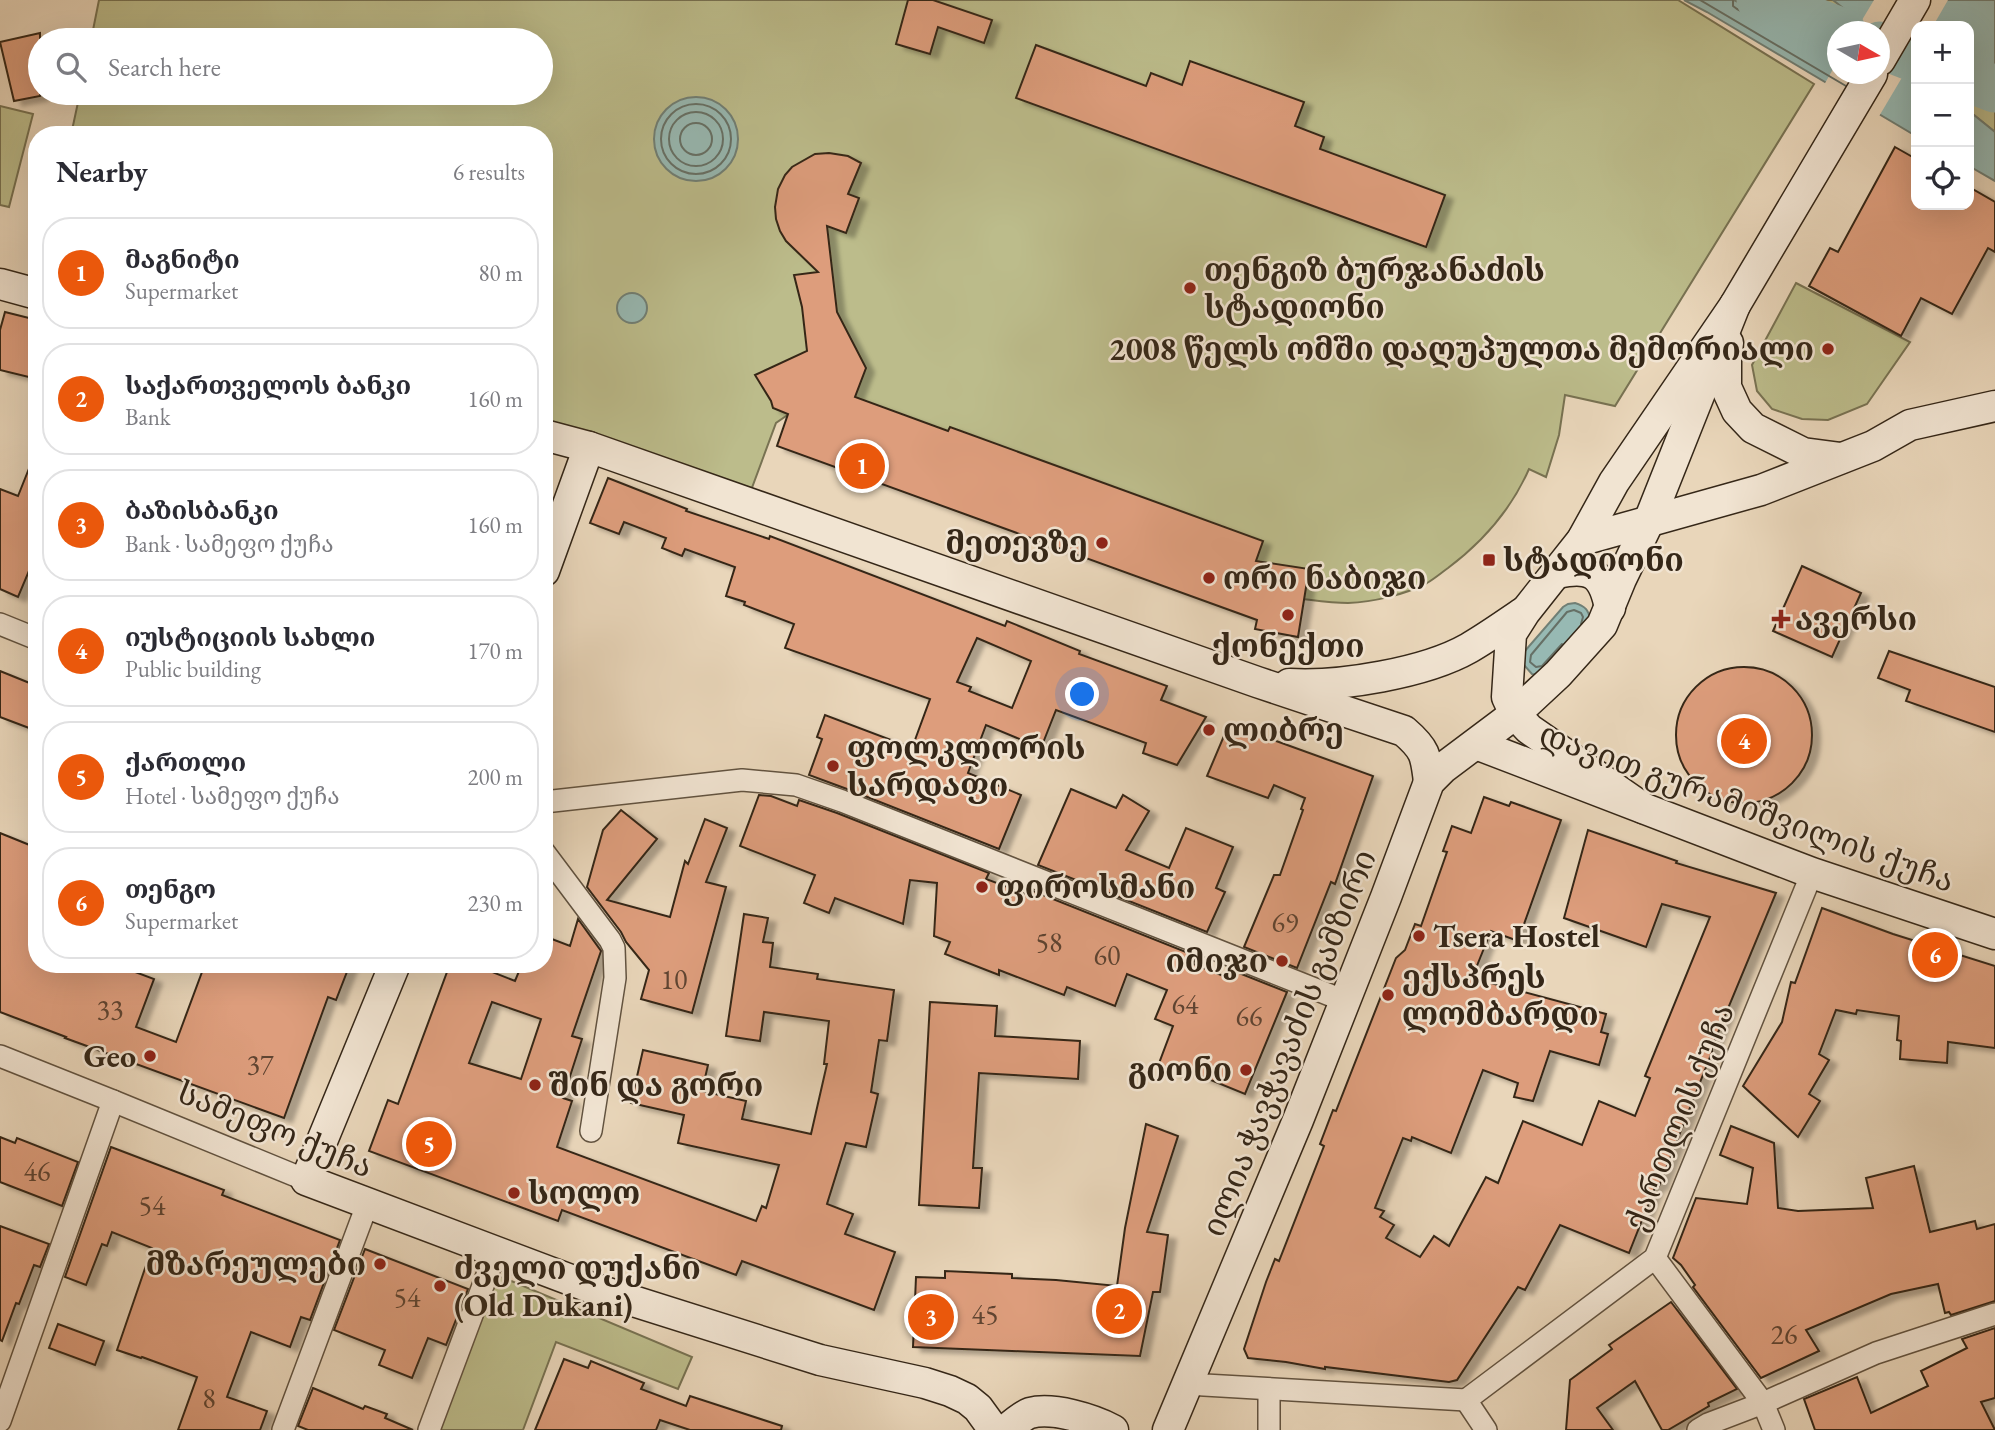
<!DOCTYPE html>
<meta charset="utf-8">
<style>
:root{--surface:#fff;--page:#f7f7f7;--text:#2b2b33;--muted:#7c7c81;--line:#e1e1e2;--accent:#ea580c}
body{margin:0;font-family:"EB Garamond","Noto Serif Georgian",serif;background:var(--page);color:var(--text)}
.controls{position:absolute;right:21px;top:21px;display:grid;overflow:hidden;border-radius:14px;box-shadow:0 7px 28px #0002}
.controls button{width:63px;height:63px;display:grid;place-items:center;padding:0;border:0;border-bottom:2px solid var(--line);background:var(--surface);color:var(--text);font:35px sans-serif}
.compass{position:absolute;left:1827px;top:21px;width:63px;height:63px;border-radius:50%;background:var(--surface);box-shadow:0 7px 28px #0002;rotate:99deg}
.you{position:absolute;left:1083px;top:695px;width:24px;height:24px;margin:-18px;border:5px solid #fff;border-radius:50%;background:#1a73e8;box-shadow:0 0 0 10px #1a73e833}
.badge{display:grid;place-items:center;width:46px;height:46px;border-radius:50%;background:var(--accent);color:#fff;font-size:23px;font-weight:700}
.pin{position:absolute;translate:-50% -50%;border:4px solid #fff;box-shadow:0 2px 7px #0006}
.list{margin:0;padding:0;list-style:none}
h2{display:flex;justify-content:space-between;align-items:center;height:91px;margin:0;padding:0 28px;font-size:30px}
h2 small{font-size:23px;font-weight:400;color:var(--muted)}
.list li{display:grid;grid-template-columns:46px 1fr auto;gap:21px;align-items:center;box-sizing:border-box;height:112px;margin:0 14px 14px;padding:0 14px;border:2px solid var(--line);border-radius:28px}
.list b{display:block;font-size:26px;white-space:nowrap}
.list p{margin:0;font-size:23px;white-space:nowrap;color:var(--muted)}
.list em{font-size:23px;font-style:normal;color:var(--muted)}
.icon{flex:none;width:38px;height:38px;fill:none;stroke:currentColor;stroke-width:2;stroke-linecap:round;stroke-linejoin:round}
.map{position:relative;flex:none;width:1995px;height:1430px;overflow:hidden}
.search{position:absolute;background:var(--surface);box-shadow:0 7px 28px #0002;left:28px;top:28px;width:525px;height:77px;display:flex;align-items:center;gap:18px;box-sizing:border-box;padding:0 24px;border-radius:38px;color:var(--muted);font-size:26px}
.panel{position:absolute;background:var(--surface);box-shadow:0 7px 28px #0002;left:28px;top:126px;width:525px;height:847px;border-radius:28px}
.map>svg:first-child{display:block}
</style>
<div class="map">
<svg width="1995" height="1430" viewBox="0 0 1995 1430">
<defs>
<filter id="shadow"><feDropShadow dx="8" dy="4.5" stdDeviation="2" flood-color="#0004"/></filter>
</defs>
<rect width="100%" height="100%" fill="#e9d6ba"/>
<filter id="stains"><feTurbulence type="fractalNoise" baseFrequency=".00286" numOctaves="4"/><feColorMatrix values="0 0 0 0 .2 0 0 0 0 .09 0 0 0 0 .02 0 0 0 .5 -.17"/></filter>
<radialGradient id="worn" r=".72"><stop offset=".6" stop-color="#630" stop-opacity="0"/><stop offset="1" stop-color="#630" stop-opacity=".3"/></radialGradient>
<!-- green -->
<g fill="#bcbc8b" stroke="#787252" stroke-width="2">
<path d="M99,0h1579l136,84 -199,322 -50,-11 -6,40 -13,42 -17,-8c-18,41 -45,72 -81,99 -7,5 -14,11 -21,15 -23,12 -54,19 -79,20 -18,0 -35,-3 -53,-5l-506,-184 -13,9 -26,70 -206,-72v-286h-473l9,-42h461v-53h-450z"/>
<path d="M1734,0h100c29,27 46,31 82,42v29l-36,-14v-25h-42l-1,9 -50,-15z"/>
<polygon points="1969,58 1995,73 1995,132 1969,111"/>
<polygon points="0,106 33,114 9,207 0,205"/>
<polygon points="1796,283 1910,342 1867,404 1828,420 1802,419 1772,409 1757,391 1752,365"/>
<polygon points="497,1275 692,1357 678,1389 556,1342 523,1430 439,1430"/>
</g>
<!-- water -->
<g fill="#97b9b3" stroke="#707f75" stroke-width="2">
<polygon points="1684,0 1734,0 1787,26 1837,41 1838,74 1880,74 1880,57 1916,71 1916,136 1707,12"/>
<polygon points="1833,0 1995,0 1995,73 1969,58 1969,26 1916,26 1879,31 1858,20"/>
<circle cx="696" cy="139" r="42"/>
<polygon points="1969,111 1995,132 1995,181 1969,166"/>
<circle cx="632" cy="308" r="15"/>
<path d="M1575,603c10,3 16,8 14,19l-50,53 -7,-1 -9,-10 1,-12 39,-45 5,-3z"/>
</g>
<!-- pier -->
<g fill="#e9d6ba">
<polygon points="1874,0 1948,0 1933,26 1916,26 1916,46 1903,43 1880,32 1872,32 1859,25"/>
<polygon points="1880,53 1910,64 1878,118 1824,85 1837,62 1838,74 1880,74"/>
</g>
<g fill="none" stroke-linecap="round" stroke-linejoin="round">
<!-- shore -->
<g stroke="#667066" stroke-width="2">
<polyline points="1700,0 1846,86"/>
<polyline points="1733,0 1733,6 1737,9 1785,33 1838,47"/>
<circle cx="696" cy="139" r="35"/>
<circle cx="696" cy="139" r="27"/>
<circle cx="696" cy="139" r="16"/>
<polyline points="1562,644 1542,666 1536,667 1530,662 1531,655 1567,612 1574,610 1581,613 1583,617 1581,624"/>
</g>
<!-- river -->
<g stroke="#97b9b3" stroke-width="47">
<polyline points="1760,0 1843,32"/>
<polyline points="1880,45 1916,59"/>
<polyline points="1969,79 1995,89"/>
</g>
</g>
<!-- building -->
<g fill="#dd9d7b" stroke="#352718" stroke-width="2" fill-rule="evenodd" filter="url(#shadow)">
<polygon points="908,0 933,0 992,20 984,43 938,27 930,54 896,44"/>
<polygon points="40,33 40,96 14,101 0,42"/>
<polygon points="1036,45 1146,86 1151,73 1182,85 1190,61 1304,102 1295,126 1324,137 1320,149 1445,195 1426,247 1016,98"/>
<polygon points="1895,147 1916,159 1916,205 1969,205 1969,187 1995,202 1995,252 1988,248 1952,314 1921,298 1901,336 1809,286 1830,248 1838,252"/>
<polygon points="829,153 848,156 861,163 848,194 859,198 846,233 827,226 837,312 866,368 855,397 948,431 950,427 1263,541 1256,561 1309,569 1298,637 1255,629 1257,620 777,446 788,414 773,408 771,401 755,375 807,351 802,307 794,275 818,272 786,241 780,231 776,219 775,207 778,189 785,175 792,167 815,154"/>
<polygon points="5,312 37,320 37,379 0,370 0,330"/>
<polygon points="36,451 37,552 18,597 0,589 0,489 18,496"/>
<path d="M608,478l79,31 -1,2 83,28 1,-3 235,90 2,-5 73,30 -1,3 88,32 -6,14 45,17 -29,48 -34,-12 3,-10 -90,-33 -15,38 -55,-23 -18,48 53,22 -22,54 -152,-60 -38,-14 13,-36 -5,-2 8,-22 87,33 18,-49 -145,-51 9,-24 -50,-19 1,-3 -19,-6 9,-29 -50,-18 -3,7 -20,-8 4,-10 -42,-16 -5,12 -29,-11zM977,638l54,23 -19,47 -43,-17 2,-4 -14,-5z"/>
<polygon points="1802,566 1861,593 1832,657 1773,631"/>
<polygon points="1889,651 1995,687 1995,732 1906,701 1910,690 1878,678"/>
<circle cx="1744" cy="735" r="68"/>
<polygon points="0,671 37,686 37,731 0,717"/>
<polygon points="1229,724 1373,776 1335,884 1331,882 1297,968 1244,947 1274,875 1280,875 1303,810 1301,809 1305,798 1274,785 1268,798 1207,776"/>
<polygon points="1071,789 1116,808 1123,795 1149,811 1126,850 1169,868 1186,828 1233,847 1216,888 1225,892 1207,932 1038,865"/>
<polygon points="759,795 771,796 797,806 799,800 837,813 989,873 986,879 1026,894 1028,889 1196,956 1193,964 1231,979 1234,971 1287,992 1245,1094 1179,1067 1176,1073 1158,1066 1173,1026 1155,1019 1167,990 1127,974 1115,1006 1067,987 1064,995 999,970 999,975 945,954 950,942 934,936 937,883 910,880 903,924 835,898 829,913 804,903 815,875 740,846"/>
<polygon points="1484,797 1509,806 1511,802 1561,820 1518,941 1491,931 1472,978 1606,1014 1601,1032 1608,1034 1599,1065 1550,1051 1533,1101 1514,1097 1518,1083 1483,1070 1451,1153 1412,1137 1411,1141 1403,1138 1375,1208 1384,1211 1380,1217 1394,1225 1386,1238 1420,1257 1434,1236 1449,1246 1486,1177 1498,1183 1523,1121 1582,1145 1599,1101 1635,1116 1650,1078 1645,1076 1710,917 1662,904 1646,947 1564,918 1588,830 1677,861 1676,863 1776,893 1712,1047 1712,1052 1659,1186 1656,1185 1629,1253 1560,1225 1525,1290 1518,1287 1457,1380 1449,1382 1325,1367 1325,1369 1286,1362 1248,1358 1244,1349 1266,1282 1275,1259 1279,1261 1324,1146 1320,1144 1333,1110 1336,1111 1396,958 1405,950 1415,924 1421,926 1447,852 1443,851 1452,826 1471,833"/>
<polygon points="621,810 657,839 607,900 670,917 685,861 688,864 705,819 727,828 706,882 726,887 692,1013 641,999 649,970 626,942 621,932 587,887 603,830"/>
<polygon points="0,833 37,848 37,964 114,964 154,979 136,1027 176,1042 205,964 350,964 336,1000 328,997 284,1118 65,1038 66,1037 0,1012"/>
<polygon points="1822,908 1893,934 1995,966 1995,1048 1948,1042 1947,1063 1900,1059 1901,1041 1897,1040 1899,1016 1857,1010 1856,1014 1836,1010 1819,1054 1829,1060 1809,1094 1820,1101 1798,1137 1743,1086 1782,1022 1791,982 1795,983"/>
<path d="M744,914l24,4 -5,24 10,1 -3,24 48,7 -1,5 77,11 -7,51 -8,-1 -8,52 7,2 -12,53 -20,-4 -19,61 26,10 -8,20 50,18 -21,58 -132,-49 -6,14 -174,-65 -4,11 -189,-70 19,-51 10,4 52,-140h22l43,17 7,-17h22v-28l26,10 8,-27 23,32 -29,85 10,3 -19,59 9,3 -15,46 199,74 6,-15 4,2 13,-43 -101,-22 6,-28 -53,-12 12,-53 65,15 -6,26 44,10 -4,18 69,15 16,-70h-3l5,-43 -65,-9 -4,29 -34,-5zM492,1002l49,17 -20,60 -52,-16z"/>
<polygon points="930,1002 997,1006 995,1036 1080,1041 1078,1079 979,1073 973,1168 982,1168 979,1208 919,1205"/>
<polygon points="1146,1124 1178,1136 1147,1232 1168,1235 1160,1292 1153,1292 1140,1356 913,1347 916,1277 945,1278 945,1271 1012,1274 1012,1278 1056,1280 1117,1286 1125,1228"/>
<polygon points="1731,1126 1774,1143 1778,1208 1798,1211 1873,1208 1866,1178 1914,1166 1930,1232 1975,1221 1977,1229 1995,1224 1995,1301 1951,1315 1949,1312 1945,1313 1938,1284 1891,1294 1806,1330 1819,1351 1761,1378 1693,1287 1695,1285 1681,1265 1673,1258 1696,1198 1747,1204 1753,1168 1720,1155"/>
<polygon points="0,1137 15,1143 17,1138 78,1162 62,1206 0,1182"/>
<polygon points="111,1147 224,1190 222,1195 340,1240 310,1320 301,1317 290,1347 251,1332 227,1397 267,1411 260,1430 178,1430 197,1377 142,1357 141,1358 117,1350 152,1248 112,1232 107,1246 102,1244 86,1285 65,1277"/>
<polygon points="0,1226 49,1244 40,1267 34,1265 19,1304 16,1303 2,1341 0,1340"/>
<polygon points="365,1249 468,1289 446,1345 428,1338 412,1378 379,1365 385,1350 334,1330"/>
<polygon points="1671,1302 1737,1389 1708,1403 1709,1406 1668,1430 1662,1430 1635,1381 1597,1408 1613,1430 1566,1430 1570,1380 1612,1349 1609,1345"/>
<polygon points="58,1324 104,1341 95,1365 49,1348"/>
<polygon points="1995,1328 1995,1398 1981,1402 1995,1430 1815,1430 1804,1399 1857,1377 1871,1413 1928,1386 1921,1371 1967,1348 1962,1339"/>
<polygon points="564,1359 588,1368 591,1361 644,1383 641,1389 686,1406 690,1396 782,1426 781,1430 690,1430 660,1420 656,1430 535,1430"/>
<polygon points="313,1388 363,1409 365,1406 387,1414 385,1418 413,1430 308,1430 298,1426"/>
</g>
<g fill="none" stroke-linecap="round" stroke-linejoin="round">
<!-- street casing -->
<g stroke="#625340" stroke-width="24">
<g id="street">
<polyline points="0,624 37,639"/>
<polyline points="544,802 742,780 796,785 842,801 1345,1001"/>
<polyline points="544,852 610,940 614,948 615,978 591,1131"/>
<polyline points="0,1056 113,1101 306,1180"/>
<polyline points="1655,1258 1763,1403 1774,1430"/>
<polyline points="1187,1384 1466,1400 1655,1258 1812,873"/>
<polyline points="1269,1389 1269,1430"/>
<polyline points="1466,1400 1486,1430"/>
<polyline points="0,1421 113,1101"/>
<polyline points="283,1430 367,1205"/>
<polyline points="429,1430 496,1251"/>
<polyline points="1698,1430 1708,1424 1763,1403 1876,1353 1995,1314"/>
</g>
</g>
<!-- secondary casing -->
<g stroke="#352718" stroke-width="33">
<g id="secondary">
<polyline points="1880,60 1915,0"/>
<polyline points="0,284 37,294"/>
<polyline points="1728,343 1726,357 1726,387 1737,411 1753,428 1803,453 1841,458"/>
<path d="M544,435l45,12 668,235 147,49c21,18 22,24 25,51"/>
<polyline points="1582,540 1761,490 1873,446 1910,425 1995,406"/>
<polyline points="544,571 589,447"/>
<path d="M1557,573c34,-7 46,0 53,35"/>
<path d="M1289,684c51,3 136,-11 180,-36 19,-11 37,-24 55,-36"/>
<polyline points="1476,744 1812,873 1995,934"/>
<polyline points="1643,808 1529,729 1515,714 1507,697 1511,634 1525,612 1582,540 1614,482 1735,305 1872,74"/>
<polyline points="395,964 306,1180 592,1288 820,1360 925,1383 950,1391 967,1399 978,1408 994,1430"/>
<path d="M1006,1430c7,-6 16,-14 24,-17 23,-6 62,6 83,17"/>
<polyline points="1168,1430 1298,1120 1386,897 1429,782 1443,768 1515,714 1558,674 1602,625 1621,579 1649,521 1735,305"/>
</g>
</g>
<!-- street -->
<use href="#street" stroke="#f1e4d2" stroke-width="21"/>
<!-- secondary -->
<use href="#secondary" stroke="#f1e4d2" stroke-width="30"/>
</g>
<!-- markers -->
<g fill="#8f2418" stroke="#f1e4d2" stroke-width="2.5">
<circle cx="1190" cy="288" r="7"/>
<circle cx="1828" cy="349" r="7"/>
<circle cx="1102" cy="543" r="7"/>
<rect x="1482" y="553" width="14" height="14" rx="3.5"/>
<circle cx="1209" cy="578" r="7"/>
<circle cx="1288" cy="615" r="7"/>
<path d="M1777.5 608.5h7v7h7v7h-7v7h-7v-7h-7v-7h7z"/>
<circle cx="1209" cy="730" r="7"/>
<circle cx="833" cy="766" r="7"/>
<circle cx="982" cy="887" r="7"/>
<circle cx="1419" cy="936" r="7"/>
<circle cx="1282" cy="961" r="7"/>
<circle cx="1388" cy="995" r="7"/>
<circle cx="150" cy="1056" r="7"/>
<circle cx="1246" cy="1070" r="7"/>
<circle cx="535" cy="1085" r="7"/>
<circle cx="514" cy="1193" r="7"/>
<circle cx="380" cy="1264" r="7"/>
<circle cx="440" cy="1286" r="7"/>
</g>
<g text-anchor="middle" stroke-width="5" stroke-linejoin="round" paint-order="stroke">
<!-- number labels -->
<g font-size="28" fill="#5f4431">
<text x="1285" y="932">69</text>
<text x="1049" y="952">58</text>
<text x="1107" y="965">60</text>
<text x="674" y="989">10</text>
<text x="1185" y="1014">64</text>
<text x="110" y="1019">33</text>
<text x="1249" y="1026">66</text>
<text x="260" y="1074">37</text>
<text x="37" y="1181">46</text>
<text x="152" y="1215">54</text>
<text x="407" y="1307">54</text>
<text x="985" y="1324">45</text>
<text x="1784" y="1344">26</text>
<text x="209" y="1408">8</text>
</g>
<!-- poi labels -->
<g font-size="32" font-weight="bold" fill="#352718" stroke="#f1e4d2" text-anchor="start">
<text x="1204" y="281">თენგიზ ბურჯანაძის<tspan x="1204" dy="37">სტადიონი</tspan></text>
<text x="1814" y="360" text-anchor="end">2008 წელს ომში დაღუპულთა მემორიალი</text>
<text x="1088" y="554" text-anchor="end">მეთევზე</text>
<text x="1503" y="571">სტადიონი</text>
<text x="1223" y="589">ორი ნაბიჯი</text>
<text x="1795" y="630">ავერსი</text>
<text x="1288" y="657" text-anchor="middle">ქონექთი</text>
<text x="1223" y="741">ლიბრე</text>
<text x="847" y="759">ფოლკლორის<tspan x="847" dy="37">სარდაფი</tspan></text>
<text x="996" y="898">ფიროსმანი</text>
<text x="1433" y="947">Tsera Hostel</text>
<text x="1268" y="972" text-anchor="end">იმიჯი</text>
<text x="1402" y="988">ექსპრეს<tspan x="1402" dy="37">ლომბარდი</tspan></text>
<text x="136" y="1067" text-anchor="end">Geo</text>
<text x="1232" y="1081" text-anchor="end">გიონი</text>
<text x="549" y="1096">შინ და გორი</text>
<text x="528" y="1204">სოლო</text>
<text x="366" y="1275" text-anchor="end">მზარეულები</text>
<text x="454" y="1279">ძველი დუქანი<tspan x="454" dy="37">(Old Dukani)</tspan></text>
</g>
<!-- street labels -->
<g font-size="32" fill="#352718" stroke="#f1e4d2">
<text transform="translate(1747 807) rotate(20)" y="11">დავით გურამიშვილის ქუჩა</text>
<text transform="translate(1289 1043) rotate(-68)" y="11">ილია ჭავჭავაძის გამზირი</text>
<text transform="translate(1679 1117) rotate(-68)" y="11">ქართლის ქუჩა</text>
<text transform="translate(275 1129) rotate(22)" y="11">სამეფო ქუჩა</text>
</g>
</g>
<rect width="100%" height="100%" filter="url(#stains)"/>
<rect width="100%" height="100%" fill="url(#worn)"/>
</svg>
<div class="controls">
<button>+</button>
<button>−</button>
<button><svg class="icon" aria-label="locate" viewBox="0 0 24 24"><circle cx="12" cy="12" r="6"/><path d="M12 2v4M12 18v4M2 12h4M18 12h4"/></svg></button>
</div>
<svg class="compass" viewBox="-18 -18 36 36"><path d="M0-13l5 13h-10z" fill="#e53935"/><path d="M0 13l5-13h-10z" fill="#7c7c81"/></svg>
<div class="you"></div>
<div class="pin badge" style="left:862px;top:466px">1</div>
<div class="pin badge" style="left:1119px;top:1311px">2</div>
<div class="pin badge" style="left:931px;top:1317px">3</div>
<div class="pin badge" style="left:1744px;top:741px">4</div>
<div class="pin badge" style="left:429px;top:1144px">5</div>
<div class="pin badge" style="left:1935px;top:955px">6</div>
<div class="search"><svg class="icon" aria-label="search" viewBox="0 0 24 24"><circle cx="10" cy="10" r="6"/><path d="M15 15l6 6"/></svg>Search here</div>
<section class="panel">
<h2>Nearby<small>6 results</small></h2>
<ul class="list">
<li><span class="badge">1</span><div><b>მაგნიტი</b><p>Supermarket</p></div><em>80 m</em></li>
<li><span class="badge">2</span><div><b>საქართველოს ბანკი</b><p>Bank</p></div><em>160 m</em></li>
<li><span class="badge">3</span><div><b>ბაზისბანკი</b><p>Bank · სამეფო ქუჩა</p></div><em>160 m</em></li>
<li><span class="badge">4</span><div><b>იუსტიციის სახლი</b><p>Public building</p></div><em>170 m</em></li>
<li><span class="badge">5</span><div><b>ქართლი</b><p>Hotel · სამეფო ქუჩა</p></div><em>200 m</em></li>
<li><span class="badge">6</span><div><b>თენგო</b><p>Supermarket</p></div><em>230 m</em></li>
</ul>
</section>
</div>
